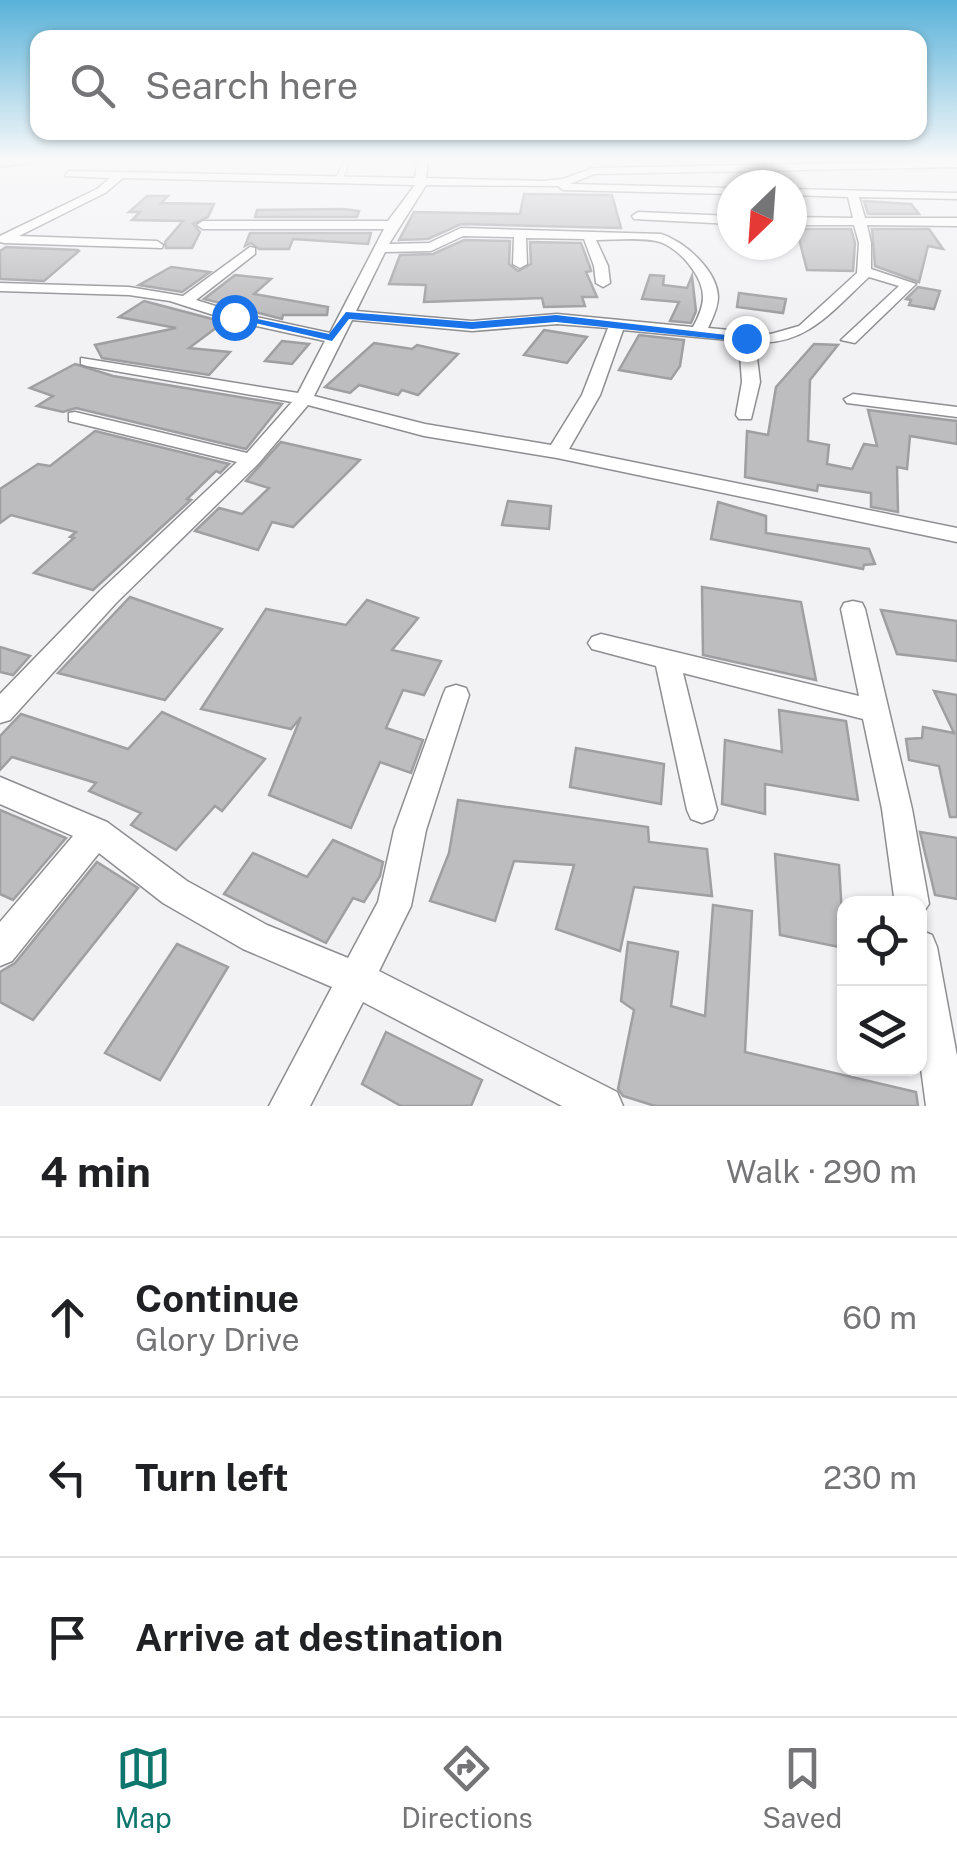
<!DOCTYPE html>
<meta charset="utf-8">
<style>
:root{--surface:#fff;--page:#f2f2f2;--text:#202124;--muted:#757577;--line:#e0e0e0;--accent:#0f766e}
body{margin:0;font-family:"Public Sans",sans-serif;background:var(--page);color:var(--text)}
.controls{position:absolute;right:30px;bottom:30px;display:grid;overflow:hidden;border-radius:20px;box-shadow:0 2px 8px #0004}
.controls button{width:90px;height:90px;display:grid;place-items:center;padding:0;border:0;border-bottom:2px solid var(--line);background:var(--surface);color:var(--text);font:50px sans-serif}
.compass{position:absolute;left:717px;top:170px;width:90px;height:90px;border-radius:50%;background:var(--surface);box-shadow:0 2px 8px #0004;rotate:205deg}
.stop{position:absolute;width:30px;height:30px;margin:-22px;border:8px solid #1a73e8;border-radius:50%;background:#fff}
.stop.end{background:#1a73e8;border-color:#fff;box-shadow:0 2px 10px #0008}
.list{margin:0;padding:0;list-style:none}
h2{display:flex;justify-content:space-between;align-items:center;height:130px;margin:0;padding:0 40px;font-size:42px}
h2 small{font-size:32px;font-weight:400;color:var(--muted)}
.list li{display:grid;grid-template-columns:65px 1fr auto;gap:30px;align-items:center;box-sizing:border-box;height:160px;padding:0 40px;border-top:2px solid var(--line)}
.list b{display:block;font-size:38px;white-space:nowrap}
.list p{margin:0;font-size:32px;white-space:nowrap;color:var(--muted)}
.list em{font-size:32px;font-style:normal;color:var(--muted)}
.icon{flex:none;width:55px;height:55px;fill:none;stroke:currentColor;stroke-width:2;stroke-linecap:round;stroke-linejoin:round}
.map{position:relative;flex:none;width:957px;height:1106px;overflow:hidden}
.search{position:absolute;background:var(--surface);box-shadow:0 2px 8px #0004;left:30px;right:30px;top:30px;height:110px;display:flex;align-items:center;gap:25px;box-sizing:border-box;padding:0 35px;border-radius:20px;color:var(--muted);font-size:38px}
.sheet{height:610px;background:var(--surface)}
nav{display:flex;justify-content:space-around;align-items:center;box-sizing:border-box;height:140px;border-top:2px solid var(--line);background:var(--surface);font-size:28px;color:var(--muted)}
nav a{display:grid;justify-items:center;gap:5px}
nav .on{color:var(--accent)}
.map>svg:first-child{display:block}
</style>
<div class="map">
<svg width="957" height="1106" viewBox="0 0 957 1106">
<rect width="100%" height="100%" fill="#f2f1f4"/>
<!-- building -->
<g fill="#bdbcbf" stroke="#9f9fa2" stroke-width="2.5">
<polygon points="524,194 612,195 621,228 461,224 428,239 399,240 414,212 520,214"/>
<polygon points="147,196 168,196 161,203 214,204 208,217 193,224 200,232 192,248 166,248 165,242 183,221 132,220 140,212 129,212"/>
<polygon points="864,201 911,204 919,214 868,214"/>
<polygon points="343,209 359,211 357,217 255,217 257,210"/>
<polygon points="792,229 851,229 855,243 853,271 807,270 798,235 792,235"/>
<polygon points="872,229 929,229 943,249 928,246 919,282 875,266"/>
<polygon points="250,233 371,233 368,244 293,239 289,249 259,249 251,243 245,246"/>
<polygon points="464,240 510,241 509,264 518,271 531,264 530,242 581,243 590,267 591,271 586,272 597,297 582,297 585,306 544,307 542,298 424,302 426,285 389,284 400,255 433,254"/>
<polygon points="6,247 78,250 79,251 44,281 0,279 0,251"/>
<polygon points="171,267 210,272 182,292 139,285"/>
<polygon points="235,275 271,279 254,294 328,307 327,315 283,315 282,319 204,299"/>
<polygon points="650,275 664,276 663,285 687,288 692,276 696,311 691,323 670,321 679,302 642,299"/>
<polygon points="918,287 940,291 934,309 909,305 911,300 906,299"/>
<polygon points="739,293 786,299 783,313 737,307"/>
<polygon points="144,301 224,322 189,348 230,352 209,375 102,358 95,345 176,328 119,317"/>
<polygon points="544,330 587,337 567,363 524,355"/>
<polygon points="639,335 684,340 680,366 671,379 619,370"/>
<polygon points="282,341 309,344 292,364 265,361"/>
<polygon points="374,343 412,349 417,345 458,354 418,395 402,390 398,395 359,385 350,393 325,387"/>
<polygon points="814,344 838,345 810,380 808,441 829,445 827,464 852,469 864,444 877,446 868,410 957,421 957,444 910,436 907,469 897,467 898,512 871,507 871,493 818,485 817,491 745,477 747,431 768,435 776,387"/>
<polygon points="75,364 113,376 282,404 246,449 76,408 63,412 37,406 53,396 30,388"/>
<polygon points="95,431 229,464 220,473 216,471 187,499 191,500 93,590 34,573 74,538 70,537 76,532 11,515 0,523 0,489 38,464 50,466"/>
<polygon points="281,442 360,460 293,527 272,522 258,550 195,531 219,508 242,514 269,488 246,481"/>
<polygon points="508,501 551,506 549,529 502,525"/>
<polygon points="718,502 766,516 766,533 869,549 875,564 864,565 863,569 711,539"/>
<polygon points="702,587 801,602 816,680 703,655"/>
<polygon points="130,597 222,629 165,700 58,673"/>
<polygon points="367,600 418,618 392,650 441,661 424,695 403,690 386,728 423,740 411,773 380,762 351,828 269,795 301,717 291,729 201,709 266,609 346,625"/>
<polygon points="881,610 957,621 957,661 897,654"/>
<polygon points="0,647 30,656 13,675 0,672"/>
<polygon points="934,691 957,695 957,817 950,817 939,766 909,760 906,739 922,738 923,727 954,733"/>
<polygon points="779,710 846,721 858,800 765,784 765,814 722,804 725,740 782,752"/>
<polygon points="162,712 265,759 222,811 215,806 176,850 131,825 141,813 89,791 96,783 12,757 0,770 0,736 21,714 128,749"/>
<polygon points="576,748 664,764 661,804 570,787"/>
<polygon points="458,800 648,827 649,842 707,849 712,896 634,887 620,951 556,929 574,865 514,861 495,921 430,901 449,853"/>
<polygon points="0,810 66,838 13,900 0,894"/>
<polygon points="920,832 957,838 957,899 935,895"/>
<polygon points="333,840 383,862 380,876 364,902 353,898 326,943 224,894 253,853 307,877"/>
<polygon points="775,854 839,865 844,948 780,935"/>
<polygon points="97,862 138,888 33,1020 0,1002 0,972 15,963"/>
<polygon points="713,905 752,911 745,1052 916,1092 918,1106 655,1106 623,1096 618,1089 634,1010 621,1001 628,942 678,952 671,1006 705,1016"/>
<polygon points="177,944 228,967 160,1080 105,1053"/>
<polygon points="386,1032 482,1080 471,1106 401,1106 362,1084"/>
</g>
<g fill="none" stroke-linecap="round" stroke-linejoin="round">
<!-- service casing -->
<g stroke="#8e8d90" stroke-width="8">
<polyline id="service" points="339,179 345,166"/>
</g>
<!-- minor casing -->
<g stroke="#8e8d90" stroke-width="3">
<g id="minor">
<path d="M418,159h10l-2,19 117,3 20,-2 30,-11 364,-7v6l-363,7 -24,10 162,4v6l-169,-4 -5,-4 -132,-1 -37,59 40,-1 32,-15 200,6c24,8 56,36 57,63 0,11 -6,22 -10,31l63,6 28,-8 58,-53 2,-30 -5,-18h-62v-8l61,1 -5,-21 -56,-2v-6l165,4v6l-98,-2 6,21h92v8l-90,-1 4,18v26l45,15 -61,59 -14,-3 58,-54 -30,-9c-34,31 -63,70 -114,65l5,40 -9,37h-12l-3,-4 6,-33 -3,-41 -116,-11 -23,65 -31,54 388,79v14l-400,-84 -133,-22 -116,-31 -50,59 -142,139 -106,117 -10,3v-29l100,-103 137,-129 -168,-41v-8l6,-1 172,41 45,-51 -205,-36 -6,-2v-6l217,35 27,-52 -96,-21 -59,-19 -41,-6 -129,-4v-8l129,4 54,9 67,-49 5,1v6l-59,46 42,13 92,20 54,-104h-181l-6,-4 6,-4h185l27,-36 -292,-7 -18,15 -86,43 138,5 6,4 -1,3 -158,-5 -4,-1v-6l97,-47 13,-11 -45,-2 4,-5 346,7zM463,236l51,1 -1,27 7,4 7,-4 -1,-26 58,1 10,27 2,17 7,4 7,-4 -2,-17 -12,-26c20,0 46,-3 64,2 20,7 43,34 43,55 0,10 -5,21 -10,30l-136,-13 -85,7 -116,-10 29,-59 46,-1zM352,320l120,11 85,-7 51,4 -26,67 -31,50 -126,-21 -111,-28z"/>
<polygon points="638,212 732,216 732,224 634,219 632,216"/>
<polygon points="853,394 957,407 957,417 847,403 844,399"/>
<polygon points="853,601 862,603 865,609 912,809 929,904 920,917 920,904 895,904 882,809 863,719 683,673 717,810 713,819 702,823 691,819 687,810 656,666 592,649 588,643 592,637 601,634 859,696 841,609 844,603"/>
<polygon points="456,685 466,688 469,695 426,830 411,906 379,971 617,1092 623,1106 562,1106 363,1002 310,1106 269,1106 332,987 243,949 163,903 99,853 12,961 0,966 0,922 73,836 0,804 0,777 107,822 187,881 267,925 348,958 378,902 394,830 443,695 446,688"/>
<polygon points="920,930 932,935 937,947 957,1056 957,1106 926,1106 920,1061"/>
</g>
</g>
<!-- secondary casing -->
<g stroke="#8e8d90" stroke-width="3">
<polygon id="secondary" points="0,159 51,159 0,167"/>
</g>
<!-- service -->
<use href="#service" stroke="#fff" stroke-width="6"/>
<!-- minor -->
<use href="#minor" fill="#fff" fill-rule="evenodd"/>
<!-- secondary -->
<use href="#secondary" fill="#fff" fill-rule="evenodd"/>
</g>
<!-- sky -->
<linearGradient id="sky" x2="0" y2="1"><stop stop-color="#59b2d9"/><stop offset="0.51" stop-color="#f9f9fa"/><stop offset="1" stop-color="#f9f9fa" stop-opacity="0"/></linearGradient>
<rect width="957" height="314" fill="url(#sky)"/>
<!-- route -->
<polygon fill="#1a73e8" points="346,312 472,322 556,315 752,338 746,342 556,322 472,329 349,319 332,341 229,317 234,314 329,334"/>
</svg>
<div class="controls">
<button><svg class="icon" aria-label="locate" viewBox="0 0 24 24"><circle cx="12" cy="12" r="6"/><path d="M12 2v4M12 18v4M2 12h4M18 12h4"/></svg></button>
<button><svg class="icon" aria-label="layers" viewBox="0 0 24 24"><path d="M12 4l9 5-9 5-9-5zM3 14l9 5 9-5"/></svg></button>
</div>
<svg class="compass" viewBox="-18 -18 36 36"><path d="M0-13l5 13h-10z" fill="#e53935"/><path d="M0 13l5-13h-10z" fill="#757577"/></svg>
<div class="stop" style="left:234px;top:317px"></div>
<div class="stop end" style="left:746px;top:338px"></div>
<div class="search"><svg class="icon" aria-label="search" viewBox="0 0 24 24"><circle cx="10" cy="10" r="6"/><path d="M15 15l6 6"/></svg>Search here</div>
</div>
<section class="sheet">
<h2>4 min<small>Walk · 290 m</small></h2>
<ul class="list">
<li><svg class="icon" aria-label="ahead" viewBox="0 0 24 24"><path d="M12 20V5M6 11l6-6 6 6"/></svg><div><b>Continue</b><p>Glory Drive</p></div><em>60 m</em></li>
<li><svg class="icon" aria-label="left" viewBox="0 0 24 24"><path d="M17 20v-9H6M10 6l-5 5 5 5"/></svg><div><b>Turn left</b></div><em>230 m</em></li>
<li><svg class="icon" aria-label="arrive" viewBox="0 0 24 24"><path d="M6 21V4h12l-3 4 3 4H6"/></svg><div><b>Arrive at destination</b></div></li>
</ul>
</section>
<nav>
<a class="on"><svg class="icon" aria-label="map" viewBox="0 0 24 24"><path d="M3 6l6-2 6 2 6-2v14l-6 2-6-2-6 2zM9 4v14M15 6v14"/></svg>Map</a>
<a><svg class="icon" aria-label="directions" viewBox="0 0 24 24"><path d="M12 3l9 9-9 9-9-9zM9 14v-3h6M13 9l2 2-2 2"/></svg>Directions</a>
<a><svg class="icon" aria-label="saved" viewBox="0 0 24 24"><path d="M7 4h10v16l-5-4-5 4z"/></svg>Saved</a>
</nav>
